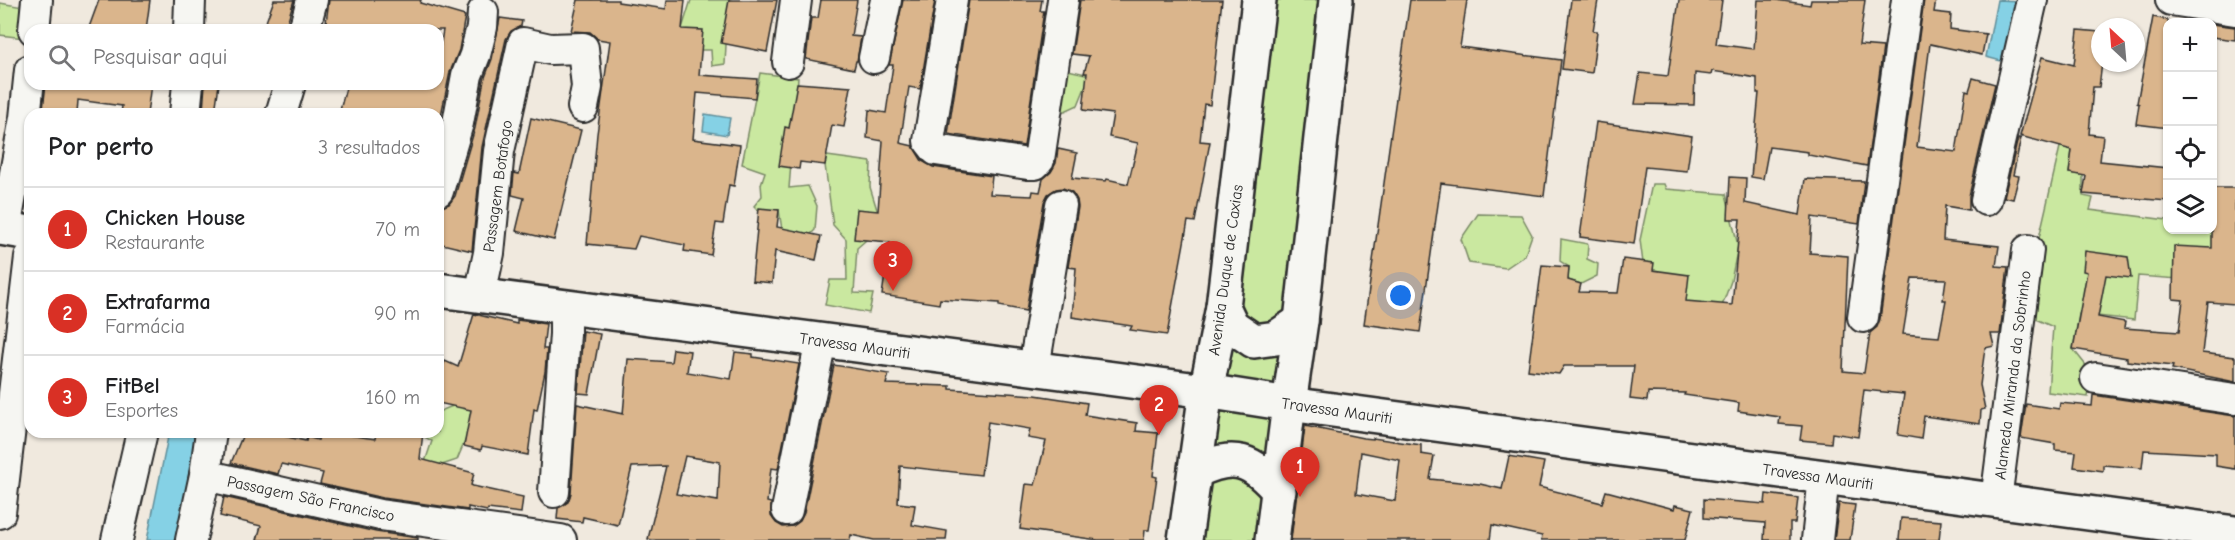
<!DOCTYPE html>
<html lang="pt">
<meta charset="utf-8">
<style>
:root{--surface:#fff;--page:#f2f2f2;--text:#202124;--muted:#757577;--line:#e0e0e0;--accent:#d93025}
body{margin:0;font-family:"Comic Neue",sans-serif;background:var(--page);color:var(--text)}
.controls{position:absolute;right:18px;top:18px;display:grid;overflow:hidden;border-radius:12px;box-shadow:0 2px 4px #0004}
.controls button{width:54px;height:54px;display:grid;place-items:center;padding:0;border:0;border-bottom:2px solid var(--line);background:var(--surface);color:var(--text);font:30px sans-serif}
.compass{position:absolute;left:2091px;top:18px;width:54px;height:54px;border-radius:50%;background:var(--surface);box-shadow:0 2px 4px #0004;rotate:334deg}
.you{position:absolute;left:1401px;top:296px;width:21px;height:21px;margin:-15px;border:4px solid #fff;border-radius:50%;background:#1a73e8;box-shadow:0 0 0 9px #1a73e833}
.badge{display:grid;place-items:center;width:39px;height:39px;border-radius:50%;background:var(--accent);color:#fff;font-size:20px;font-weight:700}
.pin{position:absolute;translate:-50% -50px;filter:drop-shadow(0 2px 3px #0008)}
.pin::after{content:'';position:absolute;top:32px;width:21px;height:18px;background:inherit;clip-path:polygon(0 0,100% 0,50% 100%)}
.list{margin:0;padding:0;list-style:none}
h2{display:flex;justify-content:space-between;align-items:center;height:78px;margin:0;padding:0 24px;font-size:26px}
h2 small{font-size:20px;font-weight:400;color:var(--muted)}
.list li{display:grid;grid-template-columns:39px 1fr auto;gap:18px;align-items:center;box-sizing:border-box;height:84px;padding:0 24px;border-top:2px solid var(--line)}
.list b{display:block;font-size:22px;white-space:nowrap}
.list p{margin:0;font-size:20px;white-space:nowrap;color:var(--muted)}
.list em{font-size:20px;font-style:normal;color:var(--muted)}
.icon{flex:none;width:33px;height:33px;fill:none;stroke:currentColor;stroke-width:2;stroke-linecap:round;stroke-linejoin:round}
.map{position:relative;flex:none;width:2235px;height:540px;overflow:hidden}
.search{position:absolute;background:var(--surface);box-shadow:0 2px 4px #0004;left:24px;top:24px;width:420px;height:66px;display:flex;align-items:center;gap:15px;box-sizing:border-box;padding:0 21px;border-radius:18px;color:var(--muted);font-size:22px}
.panel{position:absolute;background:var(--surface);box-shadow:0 2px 4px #0004;left:24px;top:108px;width:420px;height:330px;border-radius:18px}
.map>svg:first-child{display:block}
</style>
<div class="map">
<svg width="2235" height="540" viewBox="0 0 2235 540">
<rect width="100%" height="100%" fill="#f0e9de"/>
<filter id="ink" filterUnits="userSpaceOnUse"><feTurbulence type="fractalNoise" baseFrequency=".0167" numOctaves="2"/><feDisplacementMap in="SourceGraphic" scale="12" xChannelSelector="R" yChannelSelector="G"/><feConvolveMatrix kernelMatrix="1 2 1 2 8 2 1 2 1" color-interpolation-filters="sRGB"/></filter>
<g filter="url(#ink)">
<!-- green -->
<g fill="#cae8a0" stroke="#7a8a66" stroke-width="1.5">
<polygon points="691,0 731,0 728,7 725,64 712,66 711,50 701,50 679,38"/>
<polygon points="1270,0 1323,0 1256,540 1199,540"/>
<polygon points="0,3 29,8 24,38 0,35"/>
<polygon points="1068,70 1090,75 1078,105 1065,111 1051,110"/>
<polygon points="760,73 798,78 789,188 808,186 817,206 815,230 811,234 782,230 779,210 759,211 754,206 762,196 761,184 765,172 742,164"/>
<polygon points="2066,121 2075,129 2069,173 2083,175 2083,196 2093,198 2090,210 2167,220 2168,230 2212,230 2235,283 2138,276 2134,320 2079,314 2073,349 2092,373 2088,397 2048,392 2053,327 2027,315 2039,238"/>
<polygon points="827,156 871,162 870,187 882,226 857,248 854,293 873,294 869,313 825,305 830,280 847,280 846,239 833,225 825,165"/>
<polygon points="1652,184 1664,184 1666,189 1726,194 1738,246 1731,281 1718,317 1648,301 1640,240"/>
<polygon points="1478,214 1521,215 1532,235 1525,255 1506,268 1469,263 1461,239"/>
<polygon points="1561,239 1588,244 1587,259 1598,264 1597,276 1581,284 1568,280 1569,267 1560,261"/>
<polygon points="474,397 473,422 457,460 442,465 425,462 432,441 423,436 423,432 438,432 438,412"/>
</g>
<!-- water -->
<g fill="#85d1e5" stroke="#618f9b" stroke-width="1.5">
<polygon points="1997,0 2023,1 2005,62 1986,57"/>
<polygon points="705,114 730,118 727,135 703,131"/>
<polygon points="169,432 200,432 182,540 147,540"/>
</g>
<!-- building -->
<g fill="#dab58c" stroke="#2b2b2b" stroke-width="1.5" fill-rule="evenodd">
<polygon points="99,0 150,0 146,30 88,30"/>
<polygon points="274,0 294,0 285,30 263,30"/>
<polygon points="329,0 421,0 420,3 465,16 459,50 450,72 438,130 438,114 339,114 347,84 438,84 438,61 443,30 325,30"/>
<polygon points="578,0 618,0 618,2 666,9 667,0 685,0 682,29 703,30 699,75 757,79 755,98 697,93 693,139 740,145 734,186 729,185 723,224 716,223 711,255 684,251 685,245 639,236 634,249 587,244 597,134 610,41 598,39 590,32 571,31"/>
<polygon points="729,0 777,0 767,52 721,43"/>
<polygon points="821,0 857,0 851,36 861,37 857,61 856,61 854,69 806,59 811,18 818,18"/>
<polygon points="903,0 935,0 920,89 909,87 900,143 913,146 922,161 933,167 992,176 990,194 1032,196 1033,191 1040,192 1043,179 1051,172 1056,163 1058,149 1077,153 1072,178 1106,181 1107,179 1128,184 1138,143 1109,137 1113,114 1083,110 1087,73 1084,73 1089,56 1072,54 1080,0 1222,0 1210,105 1204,104 1200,141 1210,142 1195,222 1188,221 1167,335 1130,330 1132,326 1072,317 1076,268 1068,267 1078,207 1077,200 1072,192 1063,188 1056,189 1048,194 1044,202 1026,311 999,306 999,303 940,299 939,304 882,295 890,242 854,239 857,209 878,211 883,141 867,138 869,110 886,113 893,65 889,65"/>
<polygon points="969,0 1042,0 1040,11 1044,11 1024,146 948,134"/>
<polygon points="1410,0 1467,0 1460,47 1561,60 1544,196 1441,183 1420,332 1364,324"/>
<polygon points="1571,0 1598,0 1593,31 1597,31 1592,73 1562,69"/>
<polygon points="1679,0 1722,0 1716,44 1754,49 1758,0 1776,0 1810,5 1811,0 1865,0 1859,45 1883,47 1867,166 1808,155 1808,152 1769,147 1763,179 1751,177 1759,93 1757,93 1757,78 1712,71 1711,75 1695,73 1694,105 1635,104 1640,73 1668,76"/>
<path d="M1924,0h12l-2,12 17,2 -1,15 36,5 -4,21 -52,-11 -13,103 39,5 10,-62 3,1 4,-13 22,6 -26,112v14l-24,-4 -2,34 56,6 -3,20 12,1 -8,67h-9l3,12 -9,2 -5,37 5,24 -4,1 -1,14 -56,-8 -3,23 -23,-4 6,-41 -40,-4 -6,47 -26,-4 -1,10 -31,-3 2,-14 -23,-2 1,-7 -42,-6 1,-8 -55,-8 1,-2 -37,-1 -1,9 -17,-2 4,-33h-70l-5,8 -31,-4 14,-105 27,2 -1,13 13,4 -2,8 39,1 5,-34 31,4 -1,7 36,5 -3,26 46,4 8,-86h-12l2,-42 16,1 -1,25 55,12 5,-36 59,2 -5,43 -47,-7 -2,36 38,3 -5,115 21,2 6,-40 7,-6 3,-8zM1912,278l34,1 -3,21h3l-7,37 -36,-3z"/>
<polygon points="2153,17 2168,20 2168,128 2136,124 2139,104 2137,103"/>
<polygon points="500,18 522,21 521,26 511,31 506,39 482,147 472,251 438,243 438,208 449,204 455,196 475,128 484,80 492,59"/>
<polygon points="2212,24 2235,27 2235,40 2212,37"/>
<polygon points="2078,30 2100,32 2100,63 2102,63 2099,87 2093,87 2089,134 2103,136 2100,161 2168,168 2168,201 2083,194 2086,176 2069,173 2072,150 2020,136 2042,57 2074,65"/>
<polygon points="797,83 851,87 844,127 832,125 825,165 800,162 799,169 779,166 785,127 789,128"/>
<polygon points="46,84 151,84 147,114 121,114 122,106 78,100 77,114 43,109"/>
<polygon points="205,84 219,84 215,112 203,111"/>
<polygon points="531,118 581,130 554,240 516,231 524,198 512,195 514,173 519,174"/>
<polygon points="1596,122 1692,136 1687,171 1645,167 1634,244 1580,237"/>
<polygon points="2018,138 2021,138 2013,175 2019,176 2013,199 2004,197"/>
<polygon points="2212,188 2235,188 2235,304 2208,302 2202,353 2235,357 2235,382 2172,369 2173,366 2127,361 2127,358 2073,349 2087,272 2083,271 2085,251 2128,257 2131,278 2106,275 2098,317 2125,322 2124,328 2179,332 2183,300 2173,299 2174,246 2212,248"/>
<polygon points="759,208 779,210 777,227 821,236 816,260 775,251 772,283 752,281"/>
<polygon points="474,314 517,324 517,320 546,324 543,349 547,349 545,372 537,410 534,409 528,455 482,446 481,450 464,446 471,410 438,403 438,378 445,361 458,367"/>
<polygon points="583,331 600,334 589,394 578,393"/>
<path d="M673,349l17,2 -3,21 44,7 4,-27 18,2v3l46,7 -21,105 -7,-1 -4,34 4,1v13l5,7 7,4 10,-1 7,-5 4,-8 30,-148 55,9 -3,10 64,2v3l85,6 52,8 -2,12 52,8 -1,8 22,2 -5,43 4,1 -8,53h-4l-1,10h-46l-78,-11 6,-45 9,1 11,-44 -18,-3 2,-9 -42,-7 -7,53 -81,-9 -2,37 17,2 -3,20 35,6 -1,9h-72l-23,-5 -1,5h-198l-4,-1 18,-73 -34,1 -14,58 -35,-8 -1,5 -25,-3 1,-11 10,-6 3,-9 6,-89 46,10 5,-55 43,3zM685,456l35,6 -2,39 -42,-7z"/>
<polygon points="2093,395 2235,416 2235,469 2216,466 2216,454 2144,450 2142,468 2103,465 2103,471 2074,467 2076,452 2055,450 2055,444 2021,438 2026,404 2059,409 2060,403 2092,406"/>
<path d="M1305,426l58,12 10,1v-1l48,7v9l13,2 -4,23 50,5 22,5 7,-33 35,6 -5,25 63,16 4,-12 68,18 1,-4 18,4 -8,31h-144l1,-4 -50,-11 -2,15h-199zM1361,452l39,8 -5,41 -39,-7z"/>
<polygon points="244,432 265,432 306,441 307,437 318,440 320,432 341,432 348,435 375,439 376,432 423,432 420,459 474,473 471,485 473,486 523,497 521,513 488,509 487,511 468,507 468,510 383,498 320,484 323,473 281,464 278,474 231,463"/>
<polygon points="1766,494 1798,498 1795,523 1790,523 1790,540 1764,540 1765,523 1704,518 1704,499 1765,504"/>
<polygon points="224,497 376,532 418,538 418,540 257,540 261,526 220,516"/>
<polygon points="1839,503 1855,505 1850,540 1834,540"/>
<polygon points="1901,518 1941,521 1939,540 1899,540"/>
</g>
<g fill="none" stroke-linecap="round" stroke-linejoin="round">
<!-- minor casing -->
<g stroke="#2b2b2b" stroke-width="34">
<g id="minor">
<polyline points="952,0 929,141 936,150 1028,164 1035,164 1039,160 1063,0"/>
<polyline points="2171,0 2235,10"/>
<polyline points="34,30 37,0"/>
<polyline points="189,30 190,0"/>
<polyline points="304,30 312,0"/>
<polyline points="874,58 886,0"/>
<polyline points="788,62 796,0"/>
<polyline points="185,114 188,84"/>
<polyline points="281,114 290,84"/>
<polyline points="438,191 458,123 467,75 475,55 482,27 483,12"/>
<polyline points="1986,200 2032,0"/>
<polyline points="5,229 25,118 30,70"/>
<polyline points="480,295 489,253 499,151 523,43 550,49 583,48 587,87 583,107"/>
<polyline points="1863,317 1907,0"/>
<polyline points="1034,368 1061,205"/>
<polyline points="2096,378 2235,399"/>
<polyline points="205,475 380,515 561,540"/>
<polyline points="554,492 565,334 565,306"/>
<polyline points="1996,500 2028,250"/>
<polyline points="787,510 821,340"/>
<polyline points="0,513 30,257"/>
<polyline points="117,540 142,432"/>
<polyline points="191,540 205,475 211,432"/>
<polyline points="1817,540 1824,477"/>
</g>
</g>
<!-- major casing -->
<g stroke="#2b2b2b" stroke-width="38">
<g id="major">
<polyline points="0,228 30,233"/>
<polyline points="438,290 1206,391 1289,404 2235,533"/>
<polyline points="1223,307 1232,326 1254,341 1276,338 1301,321"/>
<path d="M1196,471c39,-18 55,-12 83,20"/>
<polyline points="1185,540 1206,391 1223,307 1259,0"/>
<polyline points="1272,540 1289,404 1301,321 1336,0"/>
</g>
</g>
<!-- minor -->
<use href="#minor" stroke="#f6f6f2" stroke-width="30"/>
<!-- major -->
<use href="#major" stroke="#f6f6f2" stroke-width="33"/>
</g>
</g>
<g text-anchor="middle" stroke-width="4.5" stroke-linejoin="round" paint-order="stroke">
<!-- street labels -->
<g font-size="16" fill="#2b2b2b" stroke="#f6f6f2">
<text transform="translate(497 186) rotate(-82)" y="6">Passagem Botafogo</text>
<text transform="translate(1225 270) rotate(-82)" y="6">Avenida Duque de Caxias</text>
<text transform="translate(855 345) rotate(8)" y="6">Travessa Mauriti</text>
<text transform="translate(2012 375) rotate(-83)" y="6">Alameda Miranda da Sobrinho</text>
<text transform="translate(1337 410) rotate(8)" y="6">Travessa Mauriti</text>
<text transform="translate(1818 476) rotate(8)" y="6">Travessa Mauriti</text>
<text transform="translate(311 498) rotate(12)" y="6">Passagem São Francisco</text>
</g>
</g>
</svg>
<div class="controls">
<button>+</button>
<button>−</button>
<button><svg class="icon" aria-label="locate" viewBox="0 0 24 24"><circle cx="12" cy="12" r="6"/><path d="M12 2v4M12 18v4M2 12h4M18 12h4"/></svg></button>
<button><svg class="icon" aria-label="layers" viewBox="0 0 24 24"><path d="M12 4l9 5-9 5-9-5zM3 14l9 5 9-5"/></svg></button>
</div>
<svg class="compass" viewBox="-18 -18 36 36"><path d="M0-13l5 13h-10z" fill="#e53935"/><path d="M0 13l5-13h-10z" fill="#757577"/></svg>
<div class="you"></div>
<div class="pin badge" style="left:1300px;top:497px">1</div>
<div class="pin badge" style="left:1159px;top:435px">2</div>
<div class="pin badge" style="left:893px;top:291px">3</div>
<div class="search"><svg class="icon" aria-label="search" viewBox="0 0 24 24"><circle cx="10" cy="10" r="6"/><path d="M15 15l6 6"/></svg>Pesquisar aqui</div>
<section class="panel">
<h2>Por perto<small>3 resultados</small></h2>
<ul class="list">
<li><span class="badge">1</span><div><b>Chicken House</b><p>Restaurante</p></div><em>70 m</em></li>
<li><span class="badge">2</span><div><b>Extrafarma</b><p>Farmácia</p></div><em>90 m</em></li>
<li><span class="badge">3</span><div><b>FitBel</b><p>Esportes</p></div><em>160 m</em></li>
</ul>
</section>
</div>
